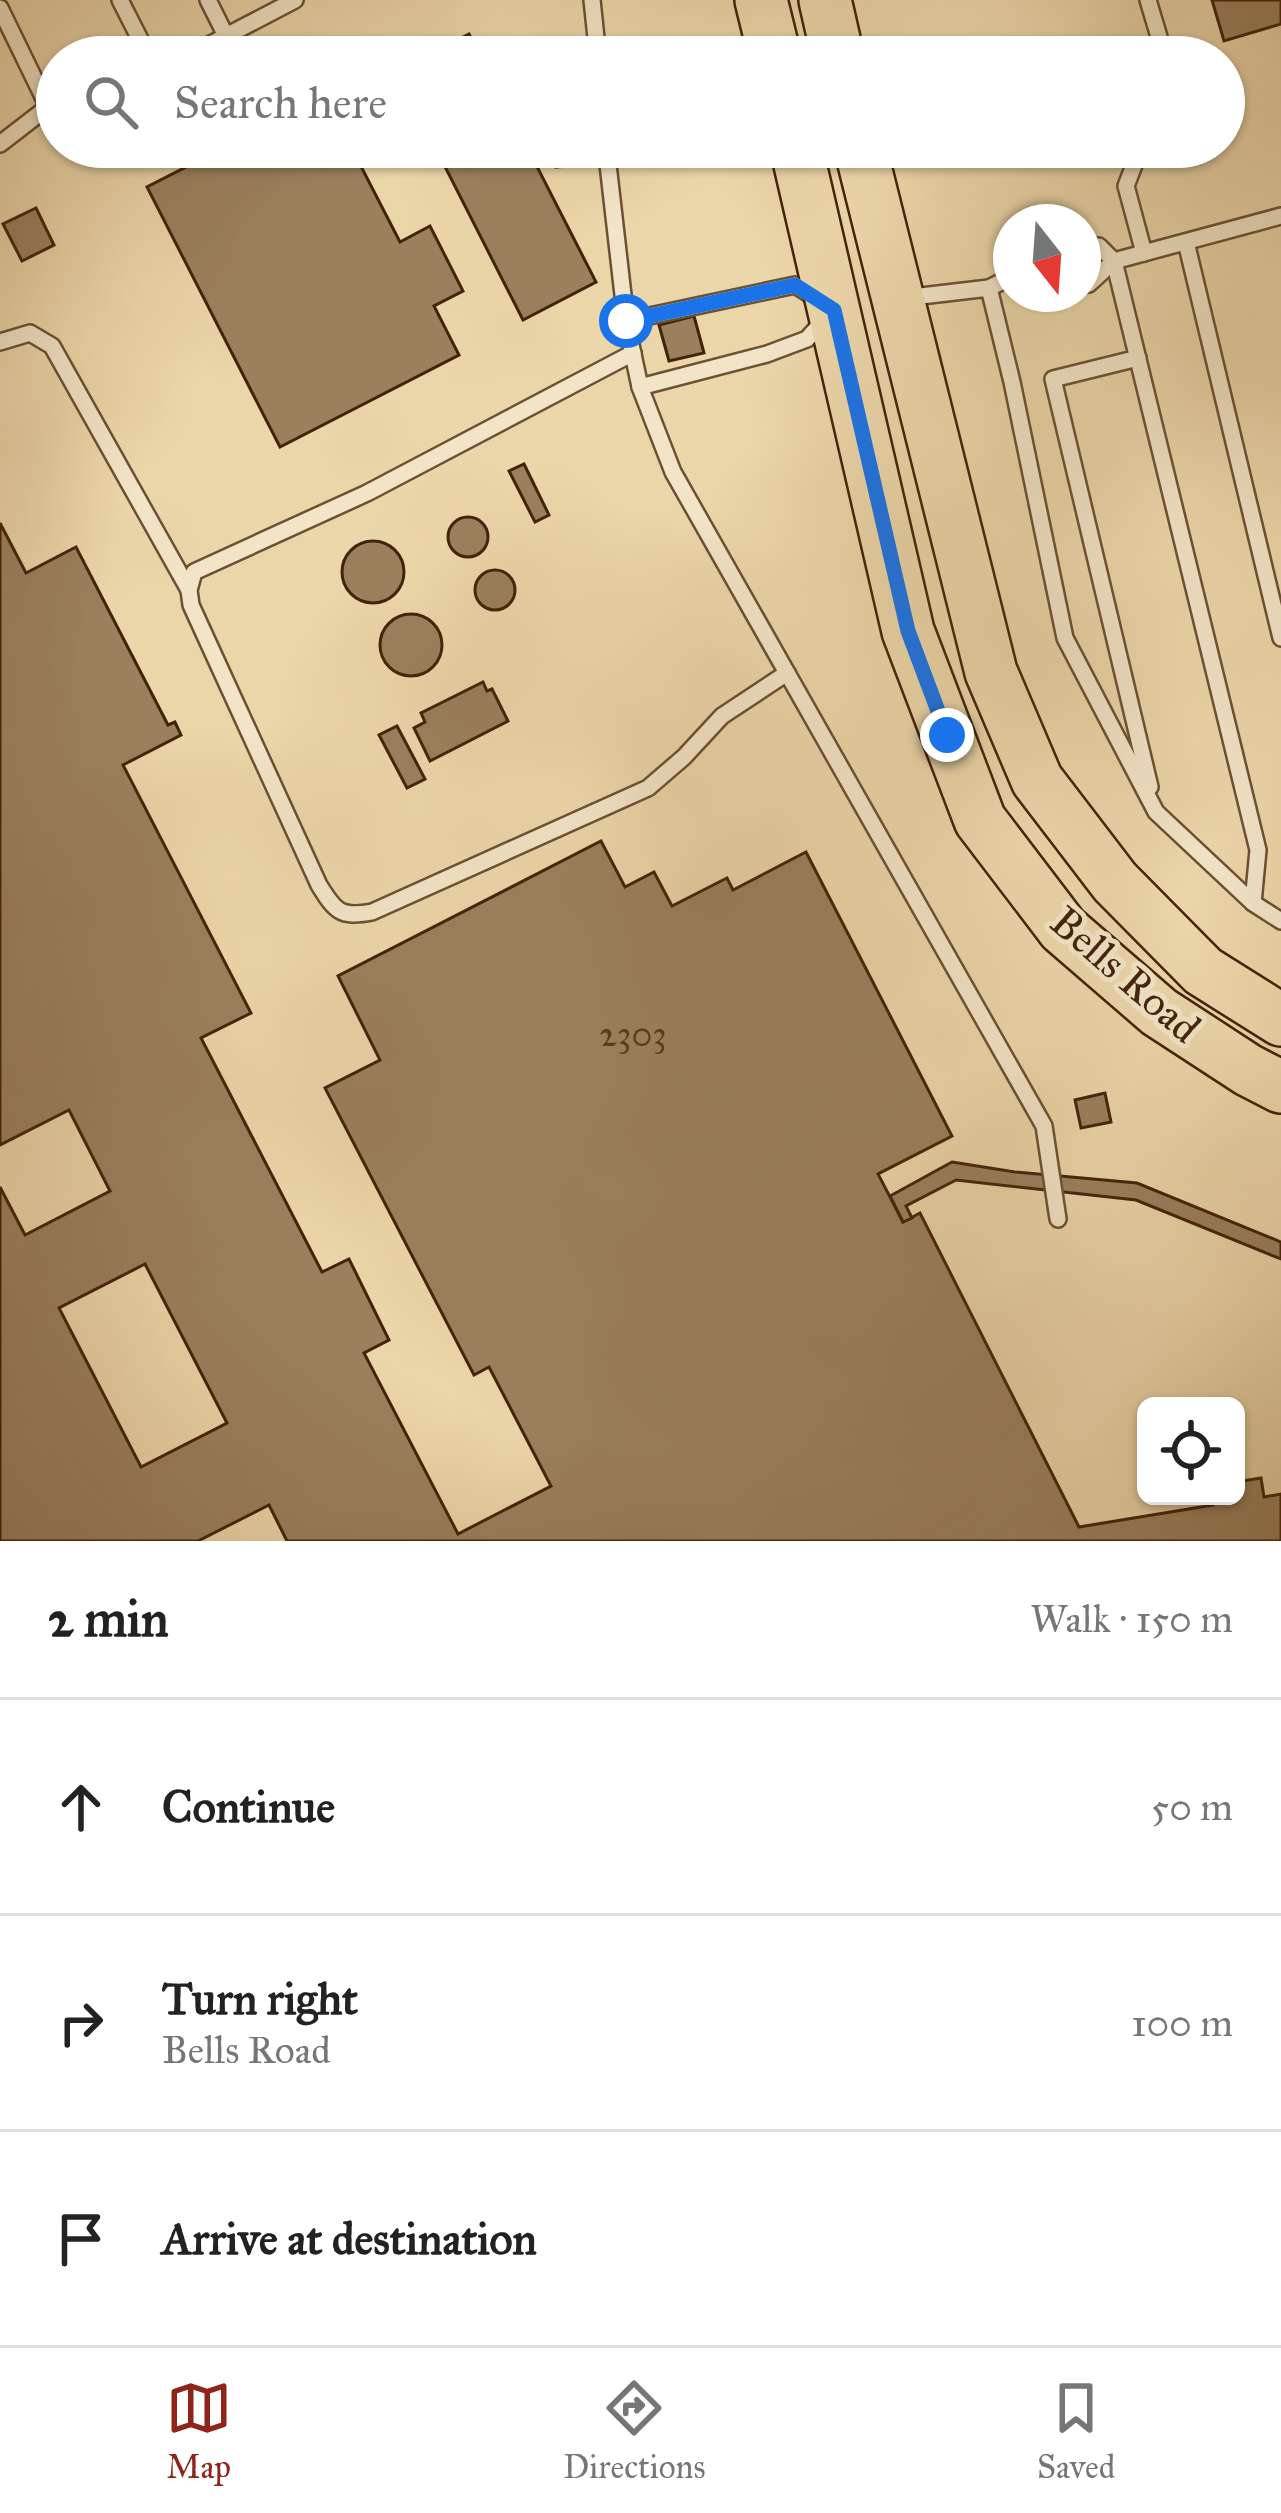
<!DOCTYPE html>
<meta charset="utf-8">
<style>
:root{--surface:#fff;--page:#f2f2f2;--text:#222;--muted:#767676;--line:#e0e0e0;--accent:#8f2418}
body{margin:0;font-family:"IM FELL Great Primer",serif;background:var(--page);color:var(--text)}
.controls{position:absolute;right:36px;bottom:36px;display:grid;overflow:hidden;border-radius:18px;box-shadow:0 3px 9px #0004}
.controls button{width:108px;height:108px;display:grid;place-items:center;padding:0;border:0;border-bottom:3px solid var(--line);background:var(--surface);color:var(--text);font:60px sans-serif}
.compass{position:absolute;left:993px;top:204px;width:108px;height:108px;border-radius:50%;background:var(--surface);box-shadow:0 3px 9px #0004;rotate:163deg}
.stop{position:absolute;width:36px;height:36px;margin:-27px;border:9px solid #1a73e8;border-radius:50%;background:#fff}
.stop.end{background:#1a73e8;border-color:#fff;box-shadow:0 3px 12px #0008}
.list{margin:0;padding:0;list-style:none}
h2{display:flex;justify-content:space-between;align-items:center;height:156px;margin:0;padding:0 48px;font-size:51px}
h2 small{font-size:39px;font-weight:400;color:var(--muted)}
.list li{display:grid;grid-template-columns:78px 1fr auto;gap:36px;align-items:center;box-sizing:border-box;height:216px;padding:0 48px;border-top:3px solid var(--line)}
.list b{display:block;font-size:45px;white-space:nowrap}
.list p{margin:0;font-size:39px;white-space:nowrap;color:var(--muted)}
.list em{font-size:39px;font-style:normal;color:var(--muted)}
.icon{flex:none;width:66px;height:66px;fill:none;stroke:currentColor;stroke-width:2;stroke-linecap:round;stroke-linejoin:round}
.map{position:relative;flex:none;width:1281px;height:1541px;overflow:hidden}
.search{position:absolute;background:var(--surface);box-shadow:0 3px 9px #0004;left:36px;right:36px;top:36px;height:132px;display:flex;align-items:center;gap:30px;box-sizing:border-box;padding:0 42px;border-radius:66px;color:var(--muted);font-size:45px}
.sheet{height:804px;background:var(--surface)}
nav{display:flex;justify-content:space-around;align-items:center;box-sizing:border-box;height:168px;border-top:3px solid var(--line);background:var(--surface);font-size:33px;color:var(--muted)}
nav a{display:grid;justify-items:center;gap:6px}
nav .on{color:var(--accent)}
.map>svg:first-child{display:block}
</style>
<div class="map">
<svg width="1281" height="1541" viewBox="0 0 1281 1541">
<rect width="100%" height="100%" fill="#ebd6a9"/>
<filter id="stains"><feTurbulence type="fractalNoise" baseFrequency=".00167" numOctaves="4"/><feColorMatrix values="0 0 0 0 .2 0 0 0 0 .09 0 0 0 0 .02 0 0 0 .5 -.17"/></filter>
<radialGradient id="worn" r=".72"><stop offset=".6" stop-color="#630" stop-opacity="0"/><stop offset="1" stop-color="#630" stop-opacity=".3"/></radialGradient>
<!-- building -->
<g fill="#9a805d" stroke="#42230a" stroke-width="3" fill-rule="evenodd">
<polygon points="1212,0 1281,0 1281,24 1224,41"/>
<polygon points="469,34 480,57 424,57"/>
<polygon points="220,147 351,147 400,242 430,226 463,291 434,306 459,355 280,447 147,187 221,149"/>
<polygon points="435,147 527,147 596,282 523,320"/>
<polygon points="554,147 576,147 577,165 556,167"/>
<polygon points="36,208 54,245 22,261 3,224"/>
<polygon points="694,316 704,353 669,361 659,325"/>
<polygon points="524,464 549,515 535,522 509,471"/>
<circle cx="468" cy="537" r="20"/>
<path d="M0,523l26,50 50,-26 92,178 7,-3 6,13 -58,30 128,248 -50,25 121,234 27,-13 40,81 -25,13 94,181 93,-48 -62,-119 -15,8 -149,-287 55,-28 -42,-84 263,-135 24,46 29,-15 18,34 55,-28 6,12 73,-38 146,284 -74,38 25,48 17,-9 159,314 134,-22 -2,-9h25v-14l25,-4 3,19 17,-3v47h-994l-18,-36 -71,36h-198v-354l25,48 85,-44 -41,-81 -69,35zM145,1264l82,159 -86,44 -82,-159z"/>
<circle cx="373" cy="572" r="31"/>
<circle cx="495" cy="590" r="20"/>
<circle cx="411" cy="645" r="31"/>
<polygon points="483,682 487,691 492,689 508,721 430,761 414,728 425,722 421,713"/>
<polygon points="397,726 425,779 407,788 379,735"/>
<polygon points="1105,1093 1111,1122 1081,1128 1075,1100"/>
<polygon points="952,1162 1015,1172 1137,1183 1281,1242 1281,1259 1136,1200 956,1180 906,1206 912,1218 903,1222 890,1196"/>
</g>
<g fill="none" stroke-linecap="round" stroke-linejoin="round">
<!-- service casing -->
<g stroke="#6c5032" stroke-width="20">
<g id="service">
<polyline points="120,0 149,57"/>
<polyline points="208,0 226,36"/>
<polyline points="592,0 598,57"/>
<polyline points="1148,0 1165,57"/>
<polyline points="0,8 48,107 57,104"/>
<polyline points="186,57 295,0"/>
<polyline points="0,144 48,107"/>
<polyline points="606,147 626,321 640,387 673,472 1044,1126 1058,1219"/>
<polyline points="1141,147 1126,186 1144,253"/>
<polyline points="1186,242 1281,638"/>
<polyline points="1083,248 1099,246 1114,261 1258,850 1253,903"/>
<polyline points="1083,285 1089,284 1114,261 1281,216"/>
<polyline points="989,288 1011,277"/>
<polyline points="904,298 989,288 1012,382 1065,638 1156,812 1253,903 1281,921"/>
<polyline points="626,321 795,285 819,300"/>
<polyline points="0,342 30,333 52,346 189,590"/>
<path d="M633,353l-266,140 -173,79 -5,18 2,15 128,280c16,26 21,33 53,27l276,-124 36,-31 38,-41 65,-43"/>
<polyline points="1138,358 1053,379 1150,787"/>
<polyline points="640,387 767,354 807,339 826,318"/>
</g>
</g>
<!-- primary casing -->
<g stroke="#42230a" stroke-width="56">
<g id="primary">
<polyline points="761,0 775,57"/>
<polyline points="825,0 838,57"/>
<polyline points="796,147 908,631 980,820 1063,929 1159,1012 1248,1070 1281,1087"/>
<polyline points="860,147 991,672 1037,780 1115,882 1203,971 1281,1020"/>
</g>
</g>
<!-- service -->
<use href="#service" stroke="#f2e4c7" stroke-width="15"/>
<!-- primary -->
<use href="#primary" stroke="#ebd6a9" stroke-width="51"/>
</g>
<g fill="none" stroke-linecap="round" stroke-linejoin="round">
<!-- route -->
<polyline stroke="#1a73e8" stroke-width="15" points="626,321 795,285 834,310 908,631 947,735"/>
</g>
<g text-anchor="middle" stroke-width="10" stroke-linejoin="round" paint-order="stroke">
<!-- number labels -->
<g font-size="36" fill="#583a1f">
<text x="633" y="1046">2303</text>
</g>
<!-- street labels -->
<g font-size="42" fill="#42230a" stroke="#f2e4c7">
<text transform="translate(1126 974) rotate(41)" y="15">Bells Road</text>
</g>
</g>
<rect width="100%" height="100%" filter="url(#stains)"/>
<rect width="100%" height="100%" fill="url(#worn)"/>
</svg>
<div class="controls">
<button><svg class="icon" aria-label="locate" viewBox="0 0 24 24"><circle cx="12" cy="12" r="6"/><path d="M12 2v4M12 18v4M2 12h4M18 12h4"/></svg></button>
</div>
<svg class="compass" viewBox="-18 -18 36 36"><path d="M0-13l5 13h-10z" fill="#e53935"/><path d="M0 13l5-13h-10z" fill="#767676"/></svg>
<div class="stop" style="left:626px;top:321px"></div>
<div class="stop end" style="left:947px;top:735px"></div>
<div class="search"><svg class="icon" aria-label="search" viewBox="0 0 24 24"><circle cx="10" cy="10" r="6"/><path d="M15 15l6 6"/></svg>Search here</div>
</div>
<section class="sheet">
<h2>2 min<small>Walk · 150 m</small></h2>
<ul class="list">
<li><svg class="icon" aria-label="ahead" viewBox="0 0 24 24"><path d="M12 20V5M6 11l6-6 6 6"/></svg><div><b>Continue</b></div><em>50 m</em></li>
<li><svg class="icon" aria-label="right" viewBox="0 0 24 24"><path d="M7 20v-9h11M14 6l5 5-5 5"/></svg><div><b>Turn right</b><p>Bells Road</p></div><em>100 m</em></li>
<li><svg class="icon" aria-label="arrive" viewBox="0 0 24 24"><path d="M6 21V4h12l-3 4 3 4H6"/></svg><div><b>Arrive at destination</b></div></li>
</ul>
</section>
<nav>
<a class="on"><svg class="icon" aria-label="map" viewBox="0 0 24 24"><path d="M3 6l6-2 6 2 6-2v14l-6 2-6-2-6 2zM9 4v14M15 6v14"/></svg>Map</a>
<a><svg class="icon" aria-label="directions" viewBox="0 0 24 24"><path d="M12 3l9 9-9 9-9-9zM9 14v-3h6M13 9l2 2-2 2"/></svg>Directions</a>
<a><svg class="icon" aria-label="saved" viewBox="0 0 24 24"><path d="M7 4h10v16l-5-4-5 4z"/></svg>Saved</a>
</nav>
